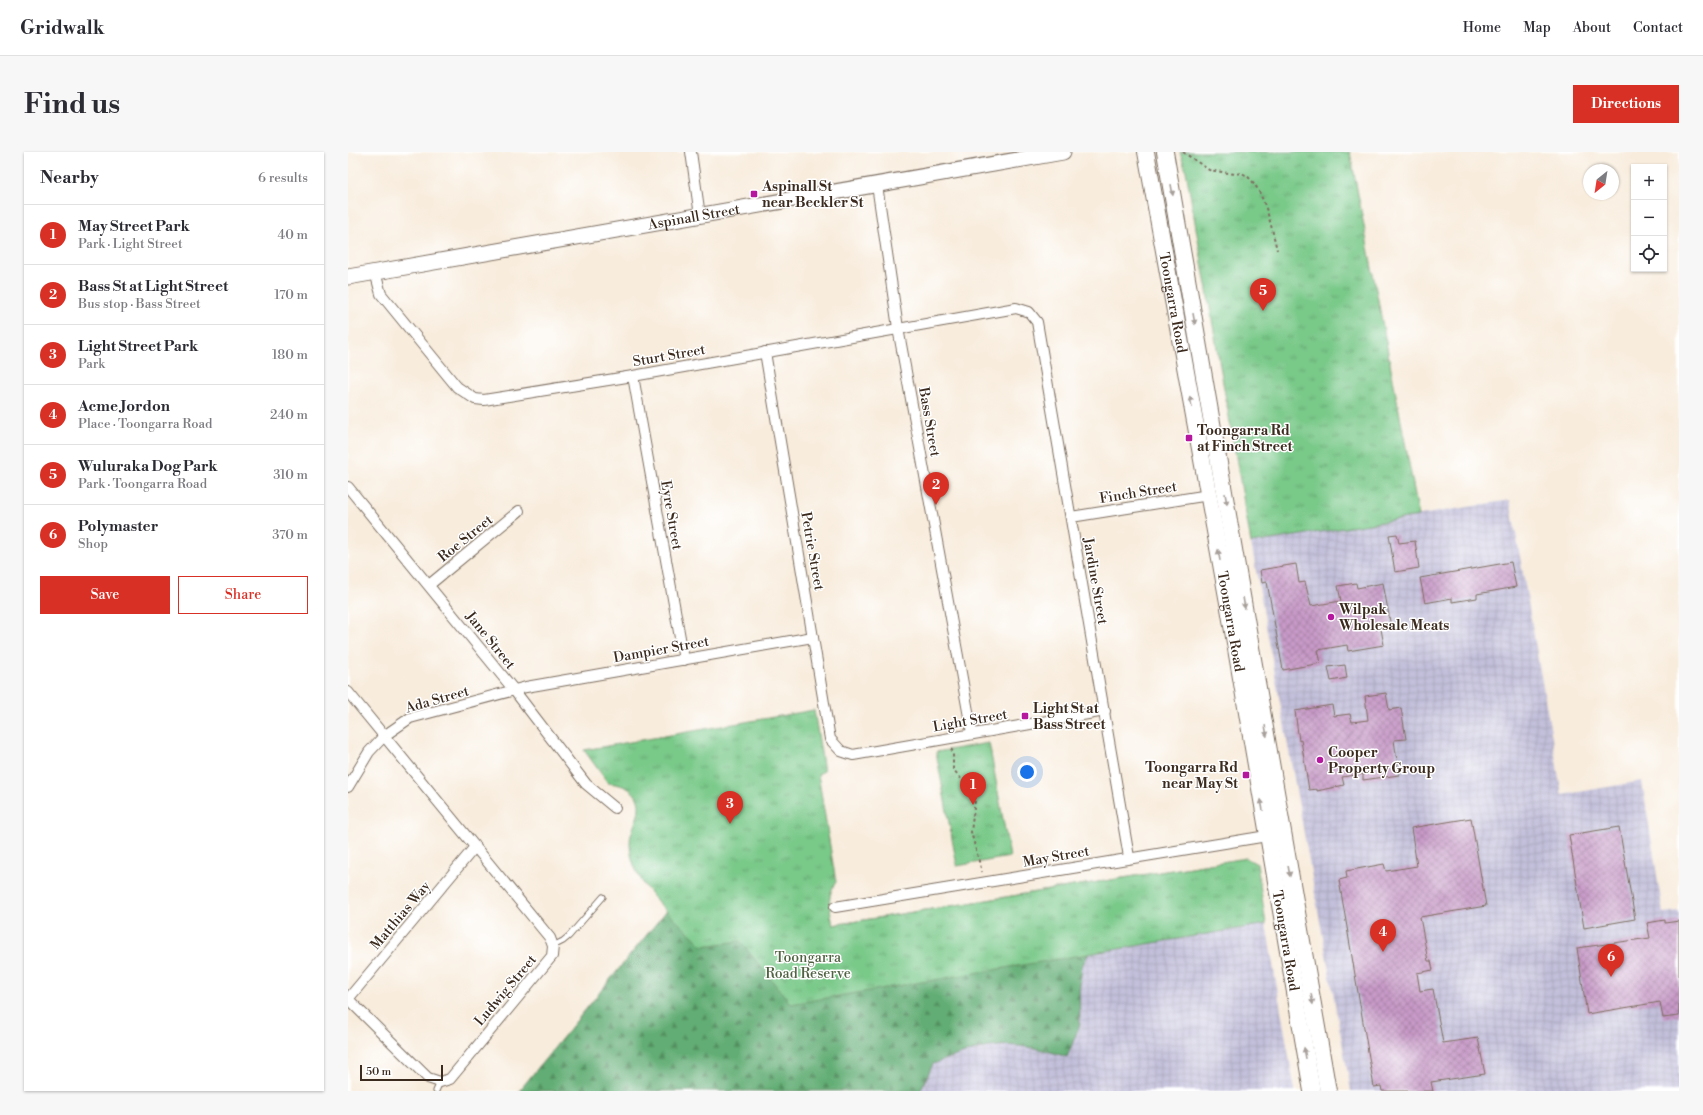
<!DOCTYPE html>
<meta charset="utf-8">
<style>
:root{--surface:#fff;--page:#f7f7f7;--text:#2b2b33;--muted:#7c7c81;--line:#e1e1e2;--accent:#d93025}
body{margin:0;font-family:"Libre Bodoni",serif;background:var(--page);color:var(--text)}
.controls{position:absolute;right:12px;top:12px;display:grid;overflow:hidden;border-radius:0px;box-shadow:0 1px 3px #0004}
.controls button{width:36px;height:36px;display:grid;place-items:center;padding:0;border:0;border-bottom:1px solid var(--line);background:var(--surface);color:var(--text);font:20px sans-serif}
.compass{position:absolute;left:1235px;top:12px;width:36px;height:36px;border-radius:50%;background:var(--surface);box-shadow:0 1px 3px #0004;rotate:210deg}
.scale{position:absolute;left:12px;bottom:10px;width:83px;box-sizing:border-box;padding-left:4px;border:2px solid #3b2a1e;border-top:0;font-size:11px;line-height:14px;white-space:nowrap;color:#3b2a1e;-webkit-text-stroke:3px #fff;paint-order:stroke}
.you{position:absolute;left:679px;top:620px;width:14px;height:14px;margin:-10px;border:3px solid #fff;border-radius:50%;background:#1a73e8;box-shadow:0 0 0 6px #1a73e833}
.badge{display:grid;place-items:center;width:26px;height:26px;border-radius:50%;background:var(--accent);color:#fff;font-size:13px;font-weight:700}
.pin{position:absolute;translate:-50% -33px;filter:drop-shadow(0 1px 2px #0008)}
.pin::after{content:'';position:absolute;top:21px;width:14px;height:12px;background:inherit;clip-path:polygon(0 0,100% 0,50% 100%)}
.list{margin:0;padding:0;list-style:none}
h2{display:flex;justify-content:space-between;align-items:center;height:52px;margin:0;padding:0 16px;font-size:17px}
h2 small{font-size:13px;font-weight:400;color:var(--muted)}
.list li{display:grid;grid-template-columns:26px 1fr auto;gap:12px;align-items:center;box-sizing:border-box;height:60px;padding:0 16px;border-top:1px solid var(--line)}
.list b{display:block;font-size:15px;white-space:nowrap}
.list p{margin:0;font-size:13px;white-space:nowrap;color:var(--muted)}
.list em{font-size:13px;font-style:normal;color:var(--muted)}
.actions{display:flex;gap:8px;padding:12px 16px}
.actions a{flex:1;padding:9px 0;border:1px solid var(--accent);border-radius:0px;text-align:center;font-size:14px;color:var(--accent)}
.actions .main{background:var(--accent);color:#fff}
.icon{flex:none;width:22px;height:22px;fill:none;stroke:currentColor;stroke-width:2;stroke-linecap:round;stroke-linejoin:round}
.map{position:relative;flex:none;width:1331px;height:939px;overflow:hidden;border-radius:0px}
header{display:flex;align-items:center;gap:24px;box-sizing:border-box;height:56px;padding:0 20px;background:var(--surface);border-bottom:1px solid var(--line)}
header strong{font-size:19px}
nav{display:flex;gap:22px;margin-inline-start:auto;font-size:14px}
.intro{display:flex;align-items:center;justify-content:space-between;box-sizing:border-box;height:96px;padding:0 24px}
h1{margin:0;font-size:28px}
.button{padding:10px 18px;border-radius:0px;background:var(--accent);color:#fff;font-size:14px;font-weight:700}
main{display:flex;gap:24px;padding:0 24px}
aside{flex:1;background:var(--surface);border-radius:0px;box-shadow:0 1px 3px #0004}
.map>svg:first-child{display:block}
</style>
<header>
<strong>Gridwalk</strong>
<nav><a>Home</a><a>Map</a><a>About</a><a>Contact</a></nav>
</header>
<div class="intro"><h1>Find us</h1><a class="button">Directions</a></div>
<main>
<aside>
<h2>Nearby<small>6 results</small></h2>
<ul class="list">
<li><span class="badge">1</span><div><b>May Street Park</b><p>Park · Light Street</p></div><em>40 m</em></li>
<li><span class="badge">2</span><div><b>Bass St at Light Street</b><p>Bus stop · Bass Street</p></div><em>170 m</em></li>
<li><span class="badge">3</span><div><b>Light Street Park</b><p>Park</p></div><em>180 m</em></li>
<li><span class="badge">4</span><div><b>Acme Jordon</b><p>Place · Toongarra Road</p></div><em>240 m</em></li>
<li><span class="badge">5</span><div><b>Wuluraka Dog Park</b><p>Park · Toongarra Road</p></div><em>310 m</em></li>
<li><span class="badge">6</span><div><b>Polymaster</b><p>Shop</p></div><em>370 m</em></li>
</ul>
<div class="actions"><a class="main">Save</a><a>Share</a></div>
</aside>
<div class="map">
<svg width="1331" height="939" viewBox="0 0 1331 939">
<defs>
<pattern id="industrial-grid" width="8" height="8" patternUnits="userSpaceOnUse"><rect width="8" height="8" fill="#c3c0db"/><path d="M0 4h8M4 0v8" fill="none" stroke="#a8a5bc"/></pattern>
<pattern id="forest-firs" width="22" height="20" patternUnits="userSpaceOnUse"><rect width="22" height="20" fill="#62ad75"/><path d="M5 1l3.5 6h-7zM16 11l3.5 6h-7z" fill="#528d5f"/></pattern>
<pattern id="park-tufts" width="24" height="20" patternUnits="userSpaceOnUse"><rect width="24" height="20" fill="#79c989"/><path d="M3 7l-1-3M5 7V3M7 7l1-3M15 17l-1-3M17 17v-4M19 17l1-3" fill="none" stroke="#64a36f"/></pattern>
<pattern id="building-cross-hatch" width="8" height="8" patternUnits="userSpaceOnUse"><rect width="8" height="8" fill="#c79ac7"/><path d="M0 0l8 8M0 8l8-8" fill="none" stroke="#a37ea1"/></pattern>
</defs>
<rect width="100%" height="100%" fill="#fff"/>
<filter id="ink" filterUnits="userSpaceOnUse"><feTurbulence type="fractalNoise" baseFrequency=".025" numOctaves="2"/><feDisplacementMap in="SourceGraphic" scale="8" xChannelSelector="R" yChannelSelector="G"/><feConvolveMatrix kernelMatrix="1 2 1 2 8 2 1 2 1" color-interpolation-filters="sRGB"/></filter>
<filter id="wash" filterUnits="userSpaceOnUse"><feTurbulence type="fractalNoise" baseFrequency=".012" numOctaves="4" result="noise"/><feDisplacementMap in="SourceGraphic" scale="16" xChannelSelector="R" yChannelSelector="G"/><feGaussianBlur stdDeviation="0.9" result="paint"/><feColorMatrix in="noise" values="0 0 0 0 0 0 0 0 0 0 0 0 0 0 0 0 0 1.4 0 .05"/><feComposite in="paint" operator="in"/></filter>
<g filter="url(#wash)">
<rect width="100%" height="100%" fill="#f8ecdc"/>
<!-- industrial -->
<g fill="url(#industrial-grid)">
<polygon points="1162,348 1214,643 1294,629 1315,761 1331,759 1331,939 1003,939 903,391"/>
<polygon points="918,772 947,939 503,939 443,852"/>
</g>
<!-- forest -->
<path fill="url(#forest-firs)" stroke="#4e6c4a" d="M881,709l11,7 -148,79 -10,19 -3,27 1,31 -13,33c-57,-19 -80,-13 -134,7l-13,27h-401l148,-181 36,36z"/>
<!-- park -->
<g fill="url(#park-tufts)" stroke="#5a7a54">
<polygon points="832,0 1002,0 1071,364 903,391 838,19"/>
<path d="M466,558l10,61 -6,3 18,108c-10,15 -6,27 -3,43l413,-67 11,6 9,60 -475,80 -51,-63 -37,5c-27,-27 -73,-61 -73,-102 -1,-15 13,-29 8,-44 -4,-12 -18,-16 -30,-17l-24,-33z"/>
<polygon points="641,591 662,705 609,714 588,600"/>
</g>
<g id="blocks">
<!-- building -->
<g fill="url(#building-cross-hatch)">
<polygon points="1049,382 1051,391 1067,389 1071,416 1047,420 1041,383"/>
<polygon points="1163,410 1168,435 1129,442 1129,446 1104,450 1104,446 1077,451 1072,426"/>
<polygon points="948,412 951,431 957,430 963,454 993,449 990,434 1008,431 1009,436 1035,431 1043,475 1033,477 1036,493 1000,499 999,493 970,498 973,511 935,518 919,430 914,431 912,418"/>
<polygon points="997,513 999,526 983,529 980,515"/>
<polygon points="1038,541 1041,558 1053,556 1058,587 1046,588 1051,623 1015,628 1015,622 994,625 996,633 969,639 969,637 961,638 953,588 951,589 947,559 984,553 986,564 1002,562 1004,570 1020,568 1017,544"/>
<polygon points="1123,666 1138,754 1072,765 1080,809 1083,809 1085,818 1069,821 1072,839 1085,837 1095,891 1130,886 1137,922 1083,930 1085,939 1034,939 1033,934 1026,935 991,728 999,726 998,719 1036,712 1038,719 1069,714 1063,676"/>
<polygon points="1271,675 1287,767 1236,776 1221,683"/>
<polygon points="1317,768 1317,771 1331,769 1331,864 1315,866 1312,850 1239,862 1229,796 1302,786 1299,771"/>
</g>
</g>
</g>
<g filter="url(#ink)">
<use href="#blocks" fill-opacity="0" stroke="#7d6e60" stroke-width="1"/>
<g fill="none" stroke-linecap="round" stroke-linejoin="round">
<!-- service casing -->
<g stroke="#7d6e60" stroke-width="7">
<g id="service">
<polyline points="205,794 215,789 221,784 255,745"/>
<polyline points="88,939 92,930"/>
</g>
</g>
<!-- minor casing -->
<g stroke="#7d6e60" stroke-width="12">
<g id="minor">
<polyline points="343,0 352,64"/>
<polyline points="529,33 550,176 624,581"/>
<polyline points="27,120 33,142 109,235 127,247 136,248 285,224 668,156 681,160 689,170 781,705"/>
<polyline points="417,200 482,587 493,599 505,603 757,559"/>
<polyline points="285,224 336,508"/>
<polyline points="0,335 166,538 238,632 267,656"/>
<polyline points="723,365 861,343"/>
<polyline points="81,433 171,359"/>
<polyline points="0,540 202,786 205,794 204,804 102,927 92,930 80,926 0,847"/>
<polyline points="0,635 21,600 36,584 62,566 178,535 465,485"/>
<polyline points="487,755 925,683"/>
<polyline points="0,847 126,696"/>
</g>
</g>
<!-- secondary casing -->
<g stroke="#7d6e60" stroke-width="17">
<g id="secondary">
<path id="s1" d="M0,125l715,-125"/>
</g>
</g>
<!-- primary casing -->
<g stroke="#7d6e60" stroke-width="18">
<g id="primary">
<path id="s2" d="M798,0l83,456 83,483"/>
<polyline points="817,0 980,939"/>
</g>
</g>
<!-- path -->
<g stroke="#7d6e60" stroke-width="2" stroke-dasharray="3 3" stroke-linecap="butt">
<path d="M835,0l26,18 26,4 6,-1c22,7 31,57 36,77"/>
<polyline points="603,597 605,600 605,617 625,641 627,648 623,680 634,720"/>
</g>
<!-- service -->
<use href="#service" stroke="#fff" stroke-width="5"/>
<!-- minor -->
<use href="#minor" stroke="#fff" stroke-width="10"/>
<!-- secondary -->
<use href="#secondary" stroke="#fff" stroke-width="15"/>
<!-- primary -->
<use href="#primary" stroke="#fff" stroke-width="16"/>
</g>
<!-- one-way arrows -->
<defs><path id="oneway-solid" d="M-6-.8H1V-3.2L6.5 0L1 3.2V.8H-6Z"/></defs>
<g fill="#a79f9a">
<use href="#oneway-solid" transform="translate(824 38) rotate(80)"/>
<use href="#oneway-solid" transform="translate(846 167) rotate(80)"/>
<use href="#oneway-solid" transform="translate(843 250) rotate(-100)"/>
<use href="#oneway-solid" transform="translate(878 347) rotate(80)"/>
<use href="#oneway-solid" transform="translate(871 403) rotate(-100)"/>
<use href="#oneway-solid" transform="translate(896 451) rotate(81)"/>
<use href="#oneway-solid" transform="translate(918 579) rotate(81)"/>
<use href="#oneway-solid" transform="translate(914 653) rotate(-100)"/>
<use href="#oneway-solid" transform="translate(941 719) rotate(80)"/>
<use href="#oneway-solid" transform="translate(964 847) rotate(80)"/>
<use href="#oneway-solid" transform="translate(957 901) rotate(-100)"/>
</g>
</g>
<!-- markers -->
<g fill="#b5179e" stroke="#fff" stroke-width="1.5">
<rect x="402" y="38" width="8" height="8" rx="2"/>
<rect x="837" y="282" width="8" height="8" rx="2"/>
<circle cx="983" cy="465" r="4"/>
<rect x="673" y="560" width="8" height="8" rx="2"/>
<circle cx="972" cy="608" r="4"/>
<rect x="894" y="619" width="8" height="8" rx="2"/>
</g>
<g text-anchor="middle" stroke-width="3" stroke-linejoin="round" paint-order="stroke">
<!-- poi labels -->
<g font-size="14" font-weight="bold" fill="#3b2a1e" stroke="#fff" text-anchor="start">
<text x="414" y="39">Aspinall St<tspan x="414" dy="16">near Beckler St</tspan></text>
<text x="849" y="283">Toongarra Rd<tspan x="849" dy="16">at Finch Street</tspan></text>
<text x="991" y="462">Wilpak<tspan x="991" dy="16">Wholesale Meats</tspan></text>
<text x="685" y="561">Light St at<tspan x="685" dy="16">Bass Street</tspan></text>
<text x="980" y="605">Cooper<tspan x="980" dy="16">Property Group</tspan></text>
<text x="890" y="620" text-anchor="end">Toongarra Rd<tspan x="890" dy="16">near May St</tspan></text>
</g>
<!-- street labels -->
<g font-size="14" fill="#3b2a1e" stroke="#fff">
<text dy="5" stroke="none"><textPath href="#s1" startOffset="351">Aspinall Street</textPath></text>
<text dy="5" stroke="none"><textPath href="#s2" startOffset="153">Toongarra Road</textPath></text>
<text transform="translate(321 203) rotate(-10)" y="5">Sturt Street</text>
<text transform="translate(582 270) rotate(80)" y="5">Bass Street</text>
<text transform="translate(790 340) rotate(-9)" y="5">Finch Street</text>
<text transform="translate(324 363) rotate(80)" y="5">Eyre Street</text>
<text transform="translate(117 386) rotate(-39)" y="5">Roe Street</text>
<text transform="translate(465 399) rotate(80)" y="5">Petrie Street</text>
<text transform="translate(748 429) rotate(80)" y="5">Jardine Street</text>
<text dy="5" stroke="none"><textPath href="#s2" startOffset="477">Toongarra Road</textPath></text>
<text transform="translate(143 488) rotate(51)" y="5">Jane Street</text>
<text transform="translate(313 497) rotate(-10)" y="5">Dampier Street</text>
<text transform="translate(89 547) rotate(-16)" y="5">Ada Street</text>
<text transform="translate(622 568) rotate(-10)" y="5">Light Street</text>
<text transform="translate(708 704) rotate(-10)" y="5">May Street</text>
<text transform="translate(52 763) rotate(-50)" y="5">Matthias Way</text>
<text dy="5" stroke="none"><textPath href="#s2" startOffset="801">Toongarra Road</textPath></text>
<text transform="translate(157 838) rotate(-50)" y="5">Ludwig Street</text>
</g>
<!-- park labels -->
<g font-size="14" fill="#516243" stroke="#fff">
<text x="460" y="810">Toongarra<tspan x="460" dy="16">Road Reserve</tspan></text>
</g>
</g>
</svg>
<div class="controls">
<button>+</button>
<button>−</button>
<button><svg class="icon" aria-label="locate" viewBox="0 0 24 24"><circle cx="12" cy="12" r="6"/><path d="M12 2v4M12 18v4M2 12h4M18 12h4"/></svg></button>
</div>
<svg class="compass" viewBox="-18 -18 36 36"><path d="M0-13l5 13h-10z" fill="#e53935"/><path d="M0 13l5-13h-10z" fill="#7c7c81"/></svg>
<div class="scale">50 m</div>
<div class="you"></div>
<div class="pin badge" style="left:625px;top:653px">1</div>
<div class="pin badge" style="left:588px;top:353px">2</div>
<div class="pin badge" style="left:382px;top:672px">3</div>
<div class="pin badge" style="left:1035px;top:800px">4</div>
<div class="pin badge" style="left:915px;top:159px">5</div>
<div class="pin badge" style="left:1263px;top:825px">6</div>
</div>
</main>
